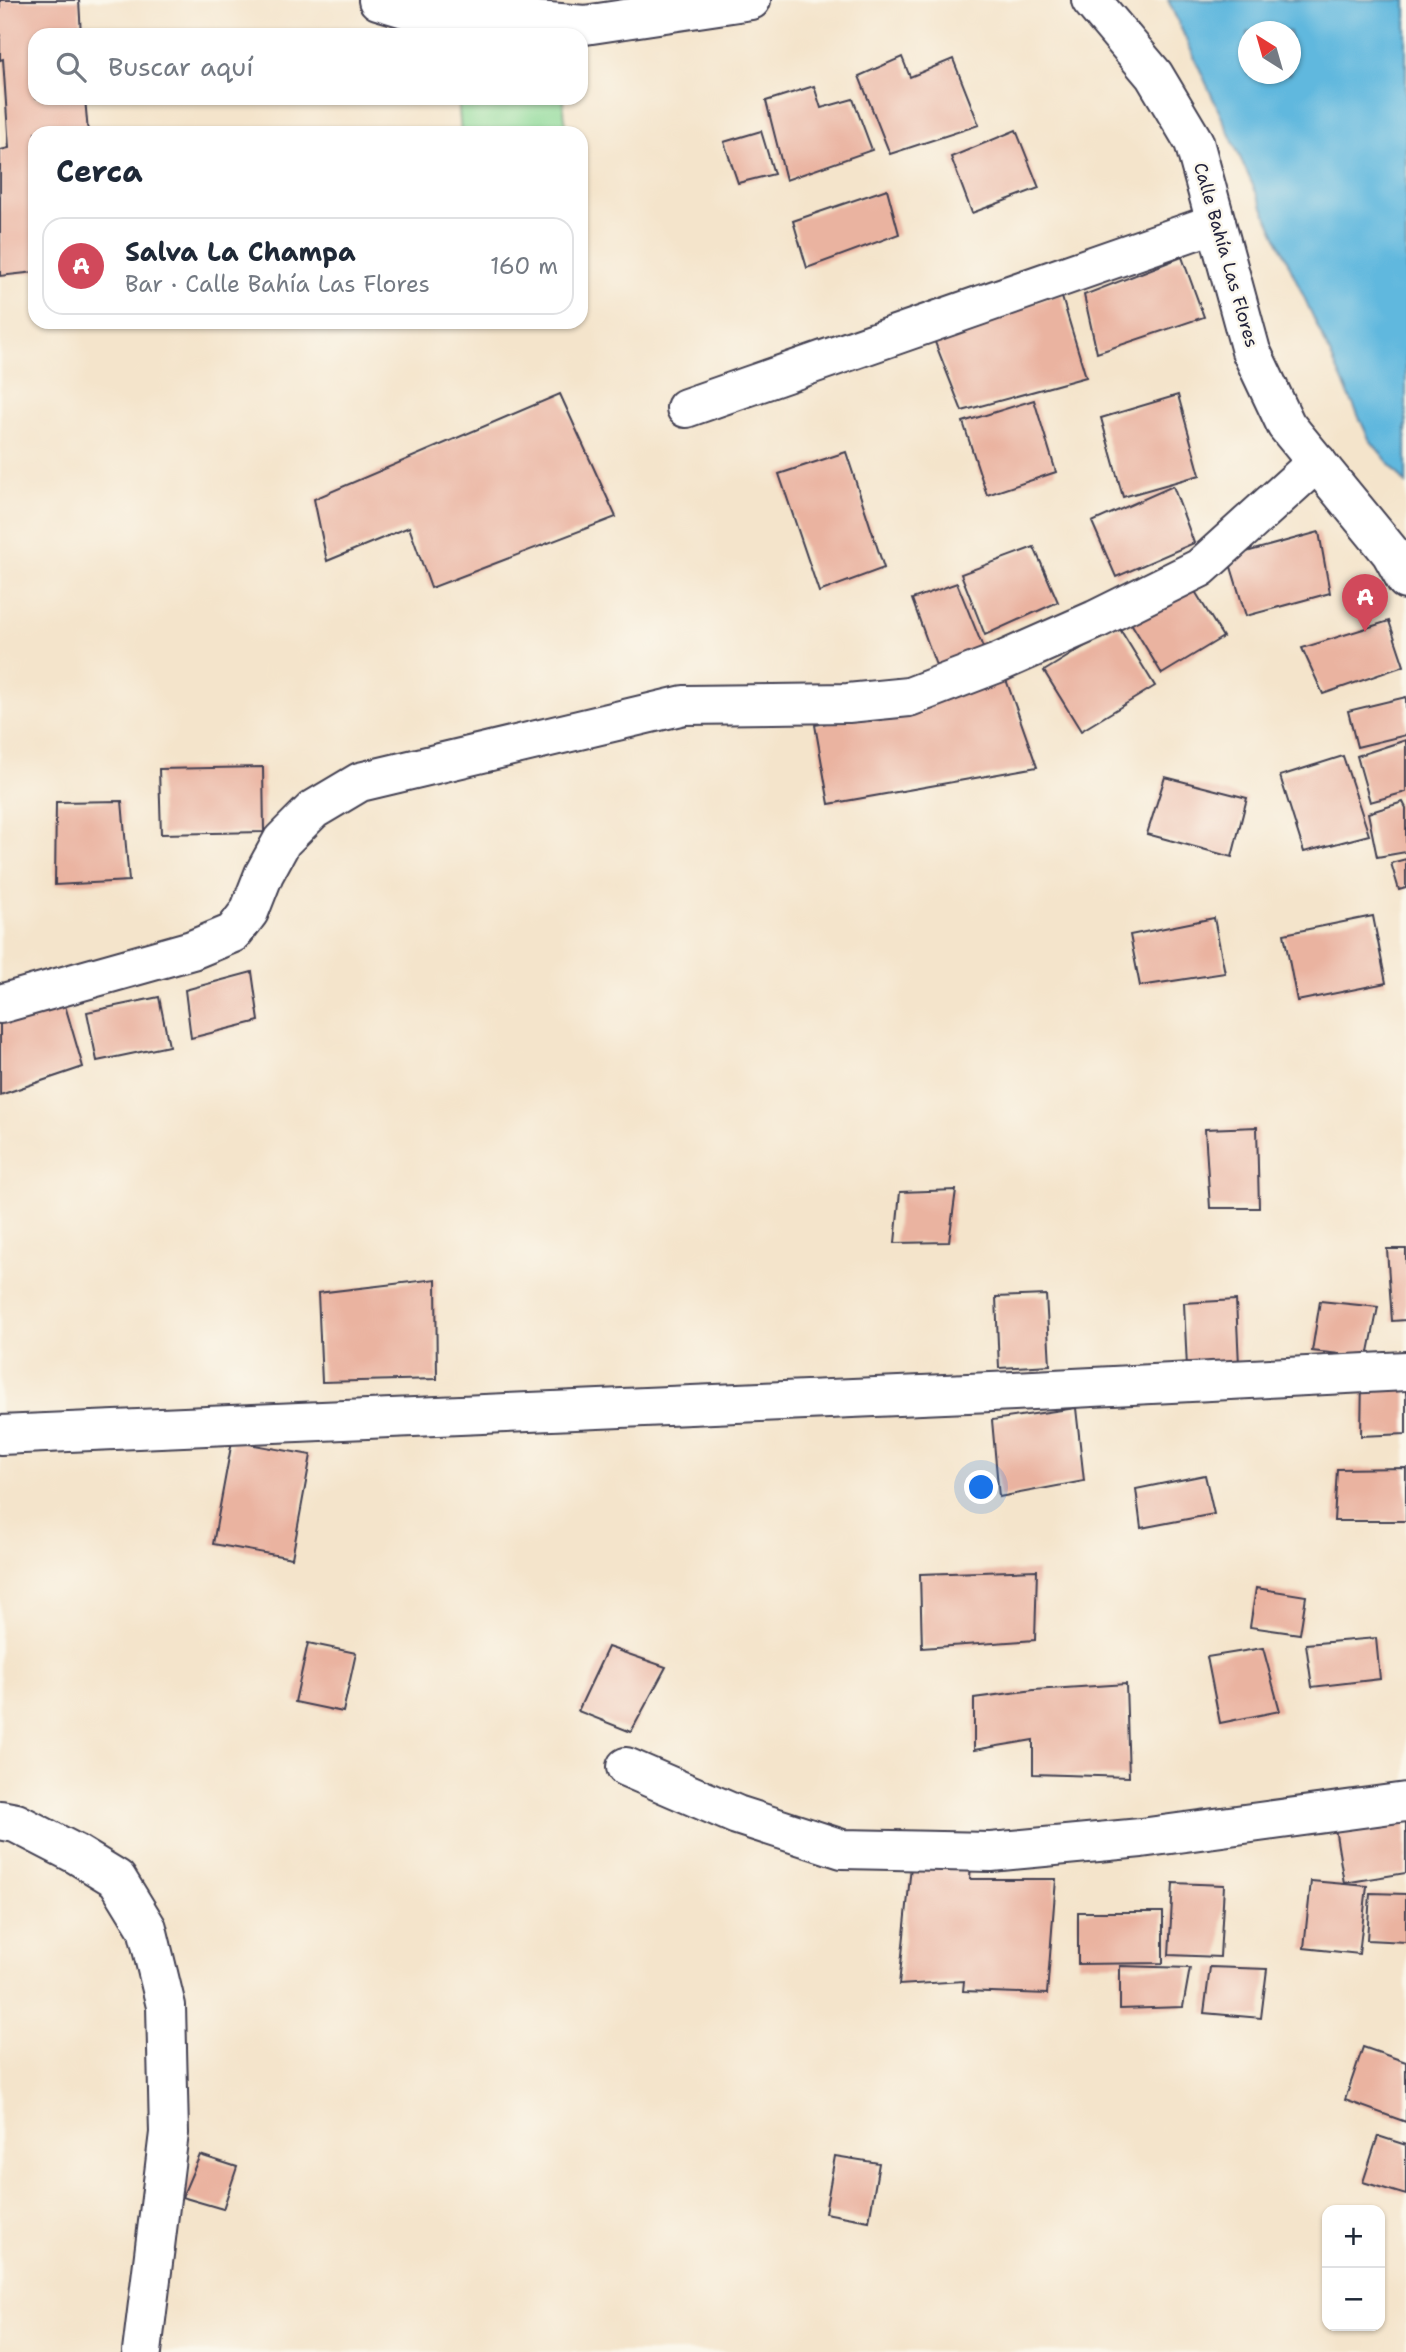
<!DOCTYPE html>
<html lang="es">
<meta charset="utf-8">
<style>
:root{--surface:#fff;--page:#f2f2f3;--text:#1f2937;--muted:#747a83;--line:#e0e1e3;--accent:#d1495b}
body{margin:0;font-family:"Shantell Sans",sans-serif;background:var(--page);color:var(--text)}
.controls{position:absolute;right:21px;bottom:21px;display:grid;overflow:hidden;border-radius:14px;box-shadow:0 2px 5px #0004}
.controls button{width:63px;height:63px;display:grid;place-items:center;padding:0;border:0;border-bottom:2px solid var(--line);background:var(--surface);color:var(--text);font:35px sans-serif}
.compass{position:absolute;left:1238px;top:21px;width:63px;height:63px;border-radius:50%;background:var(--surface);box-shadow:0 2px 5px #0004;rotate:323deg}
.you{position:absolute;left:982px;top:1488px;width:24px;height:24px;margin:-18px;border:5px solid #fff;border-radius:50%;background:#1a73e8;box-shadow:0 0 0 10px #1a73e833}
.badge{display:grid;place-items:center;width:46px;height:46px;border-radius:50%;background:var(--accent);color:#fff;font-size:23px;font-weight:700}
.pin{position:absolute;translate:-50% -58px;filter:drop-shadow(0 2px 4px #0008)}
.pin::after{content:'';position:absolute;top:37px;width:24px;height:21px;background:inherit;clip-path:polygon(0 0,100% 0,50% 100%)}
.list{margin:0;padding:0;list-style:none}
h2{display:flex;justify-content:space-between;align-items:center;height:91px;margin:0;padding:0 28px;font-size:30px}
h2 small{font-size:23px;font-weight:400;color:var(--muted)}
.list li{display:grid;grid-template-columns:46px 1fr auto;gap:21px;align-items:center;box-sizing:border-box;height:98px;margin:0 14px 14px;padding:0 14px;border:2px solid var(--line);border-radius:21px}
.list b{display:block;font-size:26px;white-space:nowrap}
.list p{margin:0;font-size:23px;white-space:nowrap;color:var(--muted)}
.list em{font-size:23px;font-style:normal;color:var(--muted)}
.icon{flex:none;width:38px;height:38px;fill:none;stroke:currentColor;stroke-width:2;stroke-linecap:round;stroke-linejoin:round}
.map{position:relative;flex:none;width:1406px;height:2352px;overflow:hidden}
.search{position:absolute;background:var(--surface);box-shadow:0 2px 5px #0004;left:28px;top:28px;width:560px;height:77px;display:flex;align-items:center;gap:18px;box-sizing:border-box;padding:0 24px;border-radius:21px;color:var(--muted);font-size:26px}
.panel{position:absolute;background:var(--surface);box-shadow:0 2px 5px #0004;left:28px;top:126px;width:560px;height:203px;border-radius:21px}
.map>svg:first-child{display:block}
</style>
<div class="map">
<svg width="1406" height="2352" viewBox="0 0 1406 2352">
<rect width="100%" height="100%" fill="#fbf7ec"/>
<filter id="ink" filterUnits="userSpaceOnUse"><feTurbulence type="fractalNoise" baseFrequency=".0143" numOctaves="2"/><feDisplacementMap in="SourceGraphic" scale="14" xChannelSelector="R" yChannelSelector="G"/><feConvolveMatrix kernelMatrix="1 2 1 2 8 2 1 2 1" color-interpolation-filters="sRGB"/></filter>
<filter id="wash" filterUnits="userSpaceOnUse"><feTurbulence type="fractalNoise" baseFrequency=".00686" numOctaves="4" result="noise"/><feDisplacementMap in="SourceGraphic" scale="28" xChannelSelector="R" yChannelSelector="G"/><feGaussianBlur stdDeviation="1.57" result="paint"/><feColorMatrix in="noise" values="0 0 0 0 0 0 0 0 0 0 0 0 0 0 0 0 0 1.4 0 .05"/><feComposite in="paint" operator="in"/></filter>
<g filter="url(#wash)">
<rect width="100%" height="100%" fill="#f4e4cb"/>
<!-- green -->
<polygon fill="#8bd997" stroke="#567e69" stroke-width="2" points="458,98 563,98 566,133 461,133"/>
<!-- water -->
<path fill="#61b8de" stroke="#426d8c" stroke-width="2" fill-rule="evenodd" d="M1168,0h238v484l-37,-45zM1248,32h42v42h-42z"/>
<g id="blocks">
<!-- building -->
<g fill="#eab3a0">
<polygon points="0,0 79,0 81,35 35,35 35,98 85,98 88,133 35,133 35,272 0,276 0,150 9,148 3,59 0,60"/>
<polygon points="902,57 910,77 953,59 979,125 890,154 859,76"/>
<polygon points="814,86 821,108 853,99 872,150 786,180 766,101"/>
<polygon points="1016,130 1039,188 972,213 951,157"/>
<polygon points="761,131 774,174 738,183 724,142"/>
<polygon points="887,189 899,234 807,268 793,221"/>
<polygon points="1182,257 1204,317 1097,353 1084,295"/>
<polygon points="1061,294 1086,377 962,411 933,337"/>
<polygon points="560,394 616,517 431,588 409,527 327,561 314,499"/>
<polygon points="1178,395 1200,475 1123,497 1101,418"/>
<polygon points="1034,400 1056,472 987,495 963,422"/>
<polygon points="846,452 884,568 819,592 779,474"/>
<polygon points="1173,486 1194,543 1116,577 1092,522"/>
<polygon points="1319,532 1330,593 1246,616 1228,557"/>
<polygon points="1034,547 1058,602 985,635 961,574"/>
<polygon points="957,583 986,655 938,671 912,599"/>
<polygon points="1193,588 1223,637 1162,674 1131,623"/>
<polygon points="1389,621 1404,666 1323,694 1302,648"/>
<polygon points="1118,626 1155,686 1081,731 1044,671"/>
<polygon points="1003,671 1037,767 829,804 815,725 926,706"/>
<polygon points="1406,697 1406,735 1357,747 1348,711"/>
<polygon points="1406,740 1406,792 1370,802 1357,756"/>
<polygon points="1343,756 1369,835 1304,852 1280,776"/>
<polygon points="263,767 264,832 161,834 159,769"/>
<polygon points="1165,777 1247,798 1232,857 1147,834"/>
<polygon points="122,801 129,881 55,885 56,802"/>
<polygon points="1403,802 1406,808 1406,852 1377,857 1368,813"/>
<polygon points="1406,859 1406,888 1399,890 1391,863"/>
<polygon points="1373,916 1386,983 1297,1001 1284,934"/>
<polygon points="1214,918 1225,973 1140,986 1130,935"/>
<polygon points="252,972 259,1021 191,1038 185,990"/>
<polygon points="62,995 83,1067 0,1095 0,1013"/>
<polygon points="159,997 169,1046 97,1061 87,1012"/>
<polygon points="1257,1127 1259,1208 1210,1208 1205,1129"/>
<polygon points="956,1190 949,1242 895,1243 900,1192"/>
<polygon points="1387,1249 1406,1249 1406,1320 1392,1321"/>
<polygon points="436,1279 437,1379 322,1382 318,1293"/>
<polygon points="1046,1295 1050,1365 999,1368 996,1297"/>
<polygon points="1236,1300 1239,1365 1187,1368 1184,1303"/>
<polygon points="1320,1301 1378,1307 1368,1357 1312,1351"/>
<polygon points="1406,1375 1406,1434 1361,1436 1362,1377"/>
<polygon points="1076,1408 1084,1481 999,1497 992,1420"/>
<polygon points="232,1441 311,1455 292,1558 213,1544"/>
<polygon points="1406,1468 1406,1521 1334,1521 1337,1469"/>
<polygon points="1205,1475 1214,1514 1141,1528 1136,1489"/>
<polygon points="1037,1570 1035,1640 922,1648 920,1574"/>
<polygon points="1256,1588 1306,1596 1300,1634 1250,1627"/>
<polygon points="1376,1638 1380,1679 1312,1687 1306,1644"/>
<polygon points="308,1643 356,1653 343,1712 295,1702"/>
<polygon points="608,1647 666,1667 631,1732 578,1711"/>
<polygon points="1263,1648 1280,1711 1220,1723 1207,1657"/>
<polygon points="1126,1684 1129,1777 1033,1774 1033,1740 974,1750 974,1698 1034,1690"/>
<polygon points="1406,1810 1406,1873 1344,1883 1333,1816"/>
<polygon points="971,1864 970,1879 1056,1879 1047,1994 963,1991 964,1981 899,1985 911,1866"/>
<polygon points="1311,1881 1367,1886 1359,1954 1304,1948"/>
<polygon points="1173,1883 1224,1885 1220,1957 1169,1955"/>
<polygon points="1370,1893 1406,1894 1406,1942 1367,1940"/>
<polygon points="1078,1912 1163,1912 1163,1963 1078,1964"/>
<polygon points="1120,1966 1190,1968 1183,2007 1120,2009"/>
<polygon points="1210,1967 1267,1969 1261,2018 1204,2013"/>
<polygon points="1363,2047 1406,2062 1406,2122 1345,2100"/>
<polygon points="1378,2136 1406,2145 1406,2195 1363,2182"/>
<polygon points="200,2155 237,2167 223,2209 182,2197"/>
<polygon points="835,2156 879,2163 869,2221 825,2213"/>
</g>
</g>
</g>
<g filter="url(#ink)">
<use href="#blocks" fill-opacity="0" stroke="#423f51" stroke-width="2"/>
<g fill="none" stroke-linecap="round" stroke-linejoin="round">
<!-- minor casing -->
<g stroke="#423f51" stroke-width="42">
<g id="minor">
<polyline points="378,0 415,11 585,25 751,0"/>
<polyline points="686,408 1216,223"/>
<polyline points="0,1004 192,950 233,933 249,912 264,874 282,841 313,810 360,782 684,705 848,703 909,697 998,663 1095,620 1200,568 1317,462"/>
<polyline points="0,1435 1014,1391 1406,1371"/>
<polyline points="626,1767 737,1815 842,1849 991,1852 1141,1838 1406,1802"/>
<polyline points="0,1820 16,1823 76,1854 117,1879 147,1928 166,2006 169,2133 142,2352"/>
</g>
</g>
<!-- major casing -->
<g stroke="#423f51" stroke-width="42">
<polyline id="major" points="1091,0 1154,75 1194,142 1251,351 1286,425 1391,553 1406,580"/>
</g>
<!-- minor -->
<use href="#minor" stroke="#fff" stroke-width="38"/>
<!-- major -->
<use href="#major" stroke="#fff" stroke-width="38"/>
</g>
</g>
<g text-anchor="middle" stroke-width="5" stroke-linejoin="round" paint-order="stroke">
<!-- street labels -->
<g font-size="18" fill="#22223b" stroke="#fbf7ec">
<text transform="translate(1226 255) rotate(74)" y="6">Calle Bahía Las Flores</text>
</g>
</g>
</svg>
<div class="controls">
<button>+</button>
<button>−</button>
</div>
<svg class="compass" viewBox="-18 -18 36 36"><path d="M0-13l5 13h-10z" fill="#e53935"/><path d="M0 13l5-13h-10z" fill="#747a83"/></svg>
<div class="you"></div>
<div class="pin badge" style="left:1365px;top:632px">A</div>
<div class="search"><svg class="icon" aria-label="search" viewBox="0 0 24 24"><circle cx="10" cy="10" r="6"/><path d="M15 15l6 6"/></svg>Buscar aquí</div>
<section class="panel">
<h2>Cerca<small></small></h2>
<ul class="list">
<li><span class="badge">A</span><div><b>Salva La Champa</b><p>Bar · Calle Bahía Las Flores</p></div><em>160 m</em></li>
</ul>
</section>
</div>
